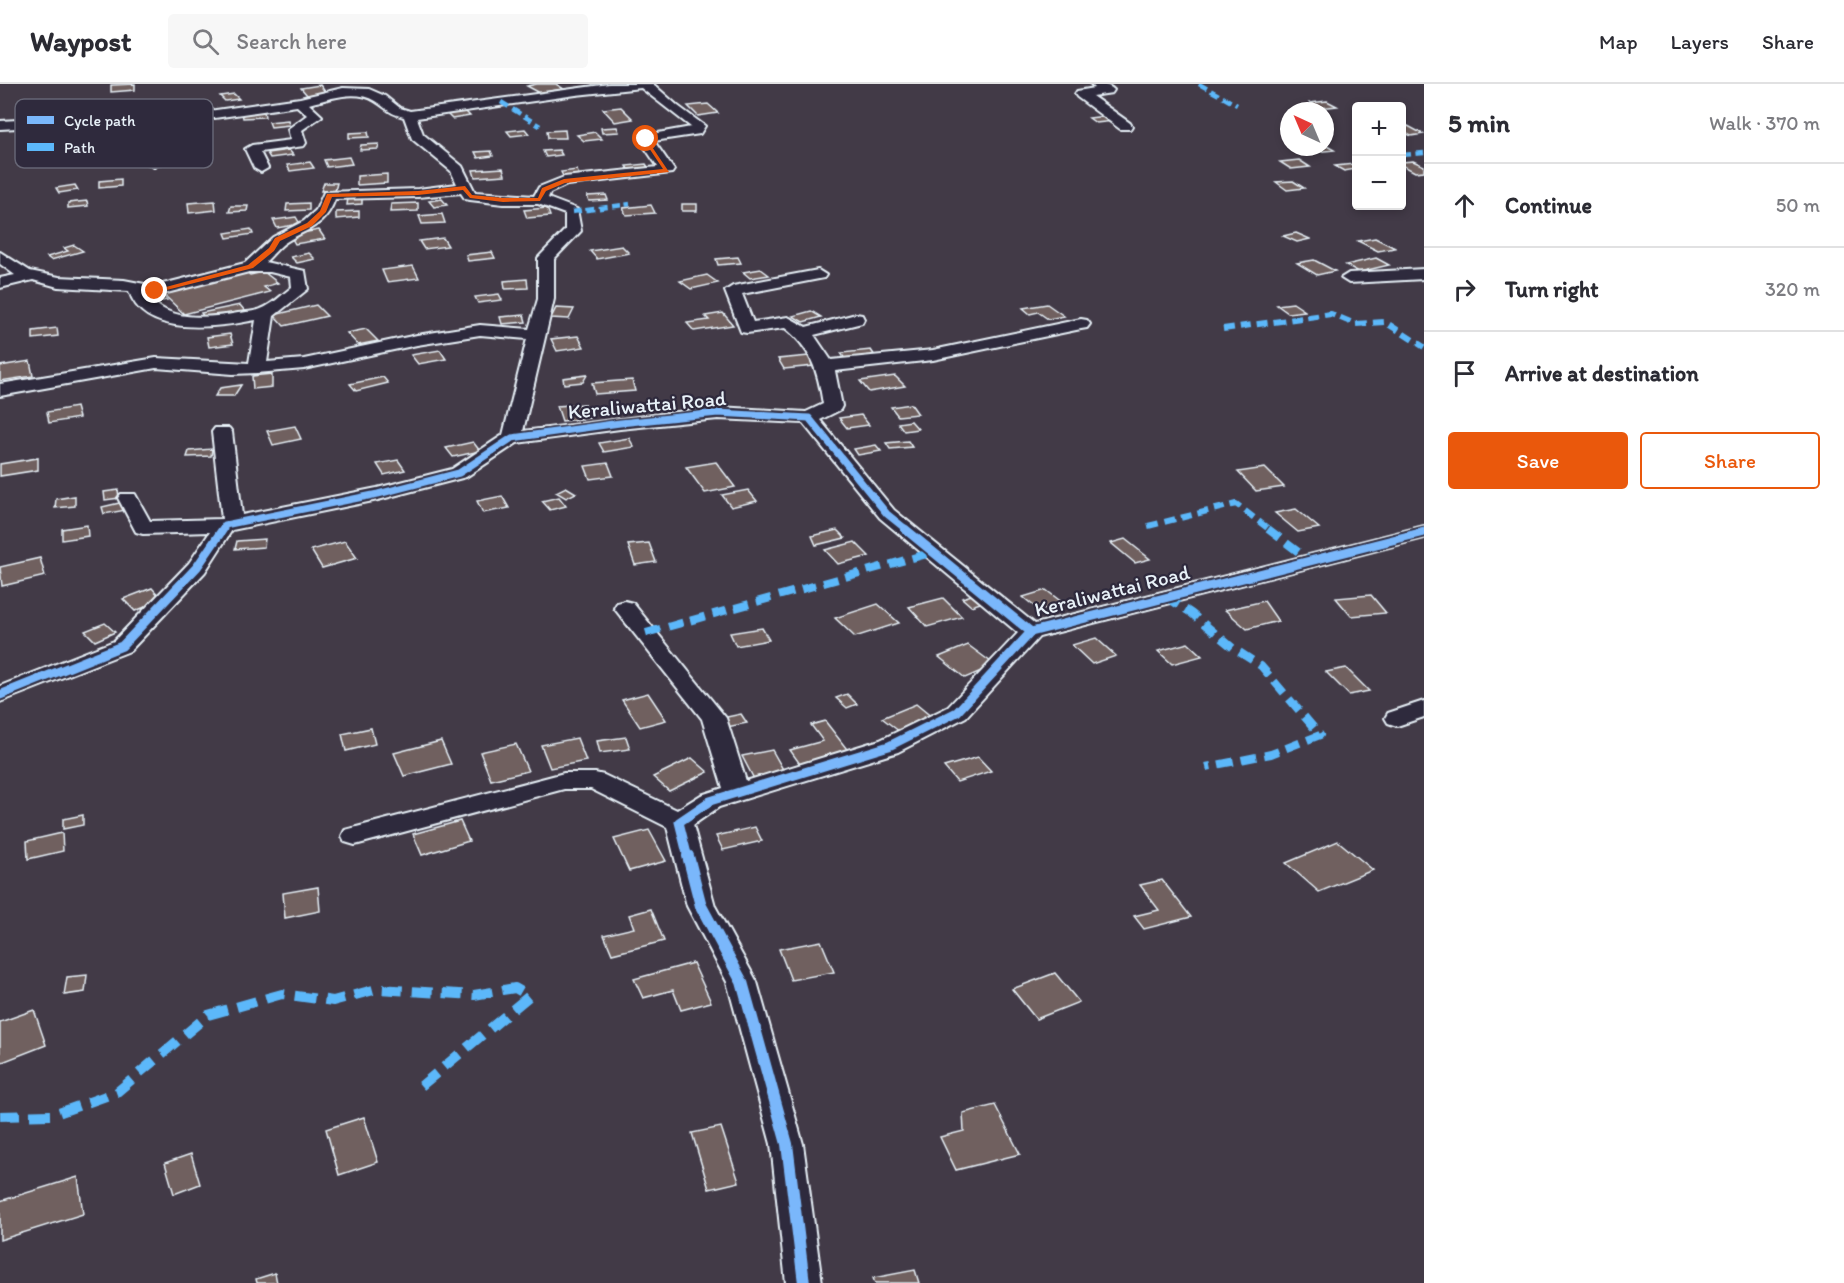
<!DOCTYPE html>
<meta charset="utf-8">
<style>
:root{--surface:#fff;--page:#f7f7f7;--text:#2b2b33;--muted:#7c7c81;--line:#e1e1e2;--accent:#ea580c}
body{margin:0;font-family:Itim,sans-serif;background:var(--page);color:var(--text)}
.controls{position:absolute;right:18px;top:18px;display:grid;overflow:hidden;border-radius:6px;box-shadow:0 3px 9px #0003}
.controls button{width:54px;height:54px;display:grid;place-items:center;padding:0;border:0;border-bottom:2px solid var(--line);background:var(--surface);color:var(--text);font:30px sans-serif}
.compass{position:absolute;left:1280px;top:18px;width:54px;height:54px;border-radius:50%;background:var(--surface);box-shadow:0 3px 9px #0003;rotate:316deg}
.stop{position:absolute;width:18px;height:18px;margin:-14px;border:4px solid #ea580c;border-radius:50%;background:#fff}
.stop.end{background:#ea580c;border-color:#fff;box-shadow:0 2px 6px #0008}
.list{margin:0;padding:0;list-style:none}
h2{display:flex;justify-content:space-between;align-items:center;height:78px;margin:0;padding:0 24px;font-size:26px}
h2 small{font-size:20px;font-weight:400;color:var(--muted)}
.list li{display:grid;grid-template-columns:39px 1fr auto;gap:18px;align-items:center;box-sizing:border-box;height:84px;padding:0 24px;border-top:2px solid var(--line)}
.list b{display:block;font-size:22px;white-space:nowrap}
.list em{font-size:20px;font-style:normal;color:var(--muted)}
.actions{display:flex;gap:12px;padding:18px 24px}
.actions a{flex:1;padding:14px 0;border:2px solid var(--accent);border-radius:6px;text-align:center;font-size:21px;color:var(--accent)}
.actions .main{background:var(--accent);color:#fff}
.icon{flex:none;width:33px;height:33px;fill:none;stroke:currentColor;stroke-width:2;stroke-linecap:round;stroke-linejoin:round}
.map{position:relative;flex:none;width:1424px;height:1199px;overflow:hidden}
header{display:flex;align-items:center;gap:36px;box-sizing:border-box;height:84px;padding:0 30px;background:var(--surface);border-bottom:2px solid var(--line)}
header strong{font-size:28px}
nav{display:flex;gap:33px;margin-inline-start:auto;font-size:21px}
.search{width:420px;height:54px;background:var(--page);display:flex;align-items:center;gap:15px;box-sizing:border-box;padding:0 21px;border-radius:6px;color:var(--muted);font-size:22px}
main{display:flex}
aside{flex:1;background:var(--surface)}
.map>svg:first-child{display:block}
</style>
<header>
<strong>Waypost</strong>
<div class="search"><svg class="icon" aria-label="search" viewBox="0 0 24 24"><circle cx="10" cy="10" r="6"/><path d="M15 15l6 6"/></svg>Search here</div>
<nav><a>Map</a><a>Layers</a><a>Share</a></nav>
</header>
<main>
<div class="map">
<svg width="1424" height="1199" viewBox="0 0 1424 1199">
<rect width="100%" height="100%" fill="#423a47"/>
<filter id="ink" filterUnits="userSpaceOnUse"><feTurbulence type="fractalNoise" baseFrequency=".0167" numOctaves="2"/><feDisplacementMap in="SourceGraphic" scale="12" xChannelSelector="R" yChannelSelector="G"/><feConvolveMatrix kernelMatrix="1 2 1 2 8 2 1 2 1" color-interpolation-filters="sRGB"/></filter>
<g filter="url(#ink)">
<!-- building -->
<g fill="#70615e" stroke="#e8f1f8" stroke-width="1.5">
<polygon points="135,0 135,6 111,8 111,1"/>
<polygon points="537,0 556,0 564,5 540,9 527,2"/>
<polygon points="320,1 326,9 307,11 301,4"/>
<polygon points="234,10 239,15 225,17 220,12"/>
<polygon points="1327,17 1337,22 1320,24 1310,19"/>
<polygon points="708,20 718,29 698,32 688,22"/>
<polygon points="621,23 633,35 615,38 603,25"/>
<polygon points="264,27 265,33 243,34 242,29"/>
<polygon points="465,27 470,32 452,35 447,30"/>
<polygon points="1106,32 1114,37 1096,39 1089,34"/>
<polygon points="288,36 289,41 271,43 269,38"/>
<polygon points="1408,42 1423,50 1411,52 1402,47 1402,43"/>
<polygon points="617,43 619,48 602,49 601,44"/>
<polygon points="525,45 529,50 511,52 507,47"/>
<polygon points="565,46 566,54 548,54 547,47"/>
<polygon points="368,48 369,53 349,54 349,49"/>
<polygon points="595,48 602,55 584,57 577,51"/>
<polygon points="379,60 378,65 360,66 361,61"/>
<polygon points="1325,61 1334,66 1315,68 1308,63 1325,63"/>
<polygon points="289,66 293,71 270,74 267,69"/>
<polygon points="559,66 562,71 546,73 543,67"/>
<polygon points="491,67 493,72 478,74 475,68"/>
<polygon points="349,73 352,80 327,83 324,76"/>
<polygon points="1299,76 1310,83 1291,85 1280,78"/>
<polygon points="1413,77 1424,82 1424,87 1415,88 1402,81 1402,78"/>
<polygon points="310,78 314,84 290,87 287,81"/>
<polygon points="646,80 650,86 630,88 626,82"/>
<polygon points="1354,80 1356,85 1344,87 1335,82"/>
<polygon points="503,84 505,91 475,93 473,86"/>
<polygon points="577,86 579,92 564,94 561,88"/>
<polygon points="387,90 387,99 357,101 357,92"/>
<polygon points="121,95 121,102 99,104 99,97"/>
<polygon points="1293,97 1304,104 1287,106 1276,98"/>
<polygon points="324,99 337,99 335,107 321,107"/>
<polygon points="75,101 78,106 59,109 56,104"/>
<polygon points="606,111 608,116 589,117 587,112"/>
<polygon points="362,113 362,120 347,121 348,114"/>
<polygon points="442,115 447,121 434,123 429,117"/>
<polygon points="87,117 88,122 68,124 68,119"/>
<polygon points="215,117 216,126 189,129 188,119"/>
<polygon points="309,119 309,126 286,127 287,120"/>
<polygon points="418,119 418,127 390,128 391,120"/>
<rect x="682" y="120" width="15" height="7"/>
<polygon points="651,121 655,129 626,131 623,124"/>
<polygon points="231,122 248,122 247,127 229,128"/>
<polygon points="547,124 550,132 527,134 524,126"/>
<polygon points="359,127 359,133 336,135 336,128"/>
<polygon points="442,130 445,139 422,140 419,132"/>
<polygon points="296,133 300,140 277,144 273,136"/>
<polygon points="251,145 253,150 227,154 225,149"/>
<polygon points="319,146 325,155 295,160 290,151"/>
<polygon points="1296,149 1310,155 1297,158 1283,152"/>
<polygon points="443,154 448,162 424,165 419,157"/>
<polygon points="1375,154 1395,164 1378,167 1358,157"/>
<polygon points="74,161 83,167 51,176 47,173 68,167 64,164"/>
<polygon points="622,162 629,169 597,175 590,167"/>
<polygon points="492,168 495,174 468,177 466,171"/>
<polygon points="309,169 315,175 297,179 291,173"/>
<polygon points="738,173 741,179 718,181 716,175"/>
<polygon points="1376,174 1389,181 1359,188 1346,181"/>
<polygon points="1314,176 1335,187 1317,191 1297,179"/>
<polygon points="413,182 419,194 387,198 382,186"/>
<polygon points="761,185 769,191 750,194 743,188"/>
<polygon points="246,188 250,191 264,188 278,199 264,203 270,208 184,230 162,209"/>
<polygon points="707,191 718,199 691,205 680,197"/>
<polygon points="527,195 528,204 505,205 504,197"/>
<polygon points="162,210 167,216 153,219 148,214"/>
<polygon points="499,210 502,216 478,219 475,213"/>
<polygon points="1293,219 1305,227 1288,229 1277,221"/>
<polygon points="1047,220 1064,232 1048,235 1038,228 1030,230 1023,224"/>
<polygon points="240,221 245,227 206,236 201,229"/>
<polygon points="316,221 327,232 284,242 274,231"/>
<polygon points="556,224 574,225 569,235 551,234"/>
<polygon points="811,227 821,233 803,238 793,232"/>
<polygon points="723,229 733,241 694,247 687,239 709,236 705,232"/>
<polygon points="524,231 526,238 502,240 500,233"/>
<polygon points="57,244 58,252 33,255 33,247"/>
<polygon points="366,245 378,257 358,261 347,249"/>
<polygon points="230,250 233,260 209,263 207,253"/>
<polygon points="578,252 584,263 557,267 551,255"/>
<polygon points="440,266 446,275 418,280 411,271"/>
<polygon points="871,266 875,272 845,275 841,269"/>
<polygon points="809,272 814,282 784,285 778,275"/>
<polygon points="30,277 33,292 0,297 0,282"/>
<polygon points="272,290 272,303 253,305 252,292"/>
<polygon points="587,291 583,298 564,300 563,294"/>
<polygon points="895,292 905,302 869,308 860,297"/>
<polygon points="383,293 388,299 356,307 350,300"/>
<polygon points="632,296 635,307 595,310 592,299"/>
<polygon points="241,301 234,312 215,312 220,304"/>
<polygon points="693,315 699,324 687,325 682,316"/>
<polygon points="584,320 589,334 562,337 557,322"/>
<polygon points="911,320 918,330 898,332 891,323"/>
<polygon points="76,323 79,334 49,339 47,328"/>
<polygon points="861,331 869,341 847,344 839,334"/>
<polygon points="911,337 918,345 904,347 898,339"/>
<polygon points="295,342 301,355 273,361 267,347"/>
<polygon points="629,354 634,363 604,368 599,359"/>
<polygon points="908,357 912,363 890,365 886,359"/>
<polygon points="473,358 480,367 453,373 446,364"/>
<polygon points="876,361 881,367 858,371 854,365"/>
<polygon points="212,365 211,372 187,373 189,367"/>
<polygon points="38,374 38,386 0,392 0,380"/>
<polygon points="398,376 405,386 384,391 377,380"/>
<polygon points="716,378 735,403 705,409 686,383"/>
<polygon points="608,379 613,392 590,395 585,382"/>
<polygon points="1265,384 1284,403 1256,407 1238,388"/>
<polygon points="566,403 576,409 566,414 556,408"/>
<polygon points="118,406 119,414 105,416 104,408"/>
<polygon points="748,406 757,417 731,423 722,411"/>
<polygon points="75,412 75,422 55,424 56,415"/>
<polygon points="502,412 509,424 483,429 477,417"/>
<polygon points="559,413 566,422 550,426 542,417"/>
<polygon points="124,418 126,426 104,430 102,423"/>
<polygon points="1296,425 1319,444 1298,448 1275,429"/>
<polygon points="87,441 88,452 62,456 62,445"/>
<polygon points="837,446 845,454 816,461 812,452"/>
<polygon points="265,455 264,463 235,465 237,457"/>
<polygon points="1125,455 1150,475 1135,479 1111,459"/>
<polygon points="345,457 357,474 322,484 311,466"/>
<polygon points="855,458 869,472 838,480 825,466"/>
<polygon points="649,459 656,478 635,481 628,461"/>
<polygon points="40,474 45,492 2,502 0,483"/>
<polygon points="152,504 163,516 135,527 123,515"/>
<polygon points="1046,506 1063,519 1040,527 1023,513"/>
<polygon points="975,510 984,518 971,522 962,514"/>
<polygon points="1371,511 1386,529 1351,532 1336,514"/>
<polygon points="943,514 962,533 927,543 909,523"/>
<polygon points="1264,517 1278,537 1247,545 1225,526"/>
<polygon points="878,520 899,539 855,553 835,534"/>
<polygon points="105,539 115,548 95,557 85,547"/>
<polygon points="762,544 769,556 736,562 730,549"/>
<polygon points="1096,554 1116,572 1092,580 1072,561"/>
<polygon points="1188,559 1202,572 1172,580 1158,567"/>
<polygon points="968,561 995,581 965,594 939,573"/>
<polygon points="1346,584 1369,607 1349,611 1326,588"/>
<polygon points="648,609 666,636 640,643 622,616"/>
<polygon points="847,610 857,620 847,624 836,614"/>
<polygon points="916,620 933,634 900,648 882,634"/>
<polygon points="741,630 747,639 727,643 722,634"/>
<polygon points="825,637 850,669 802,683 790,666 823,657 811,641"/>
<polygon points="371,644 375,660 346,667 342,650"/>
<polygon points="626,653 630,665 600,669 597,657"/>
<polygon points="577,654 586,677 550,684 541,661"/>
<polygon points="441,657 451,680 404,692 394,669"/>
<polygon points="516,660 528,687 491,696 480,668"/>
<polygon points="772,666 785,689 754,695 742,672"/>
<polygon points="978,673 991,687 957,698 944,683"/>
<polygon points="692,674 708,688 669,707 653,693"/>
<polygon points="83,731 83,741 63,745 63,735"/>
<polygon points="460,737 469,757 422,771 413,750"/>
<polygon points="755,743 762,757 723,766 716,752"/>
<polygon points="649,746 666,777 629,787 614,755"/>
<polygon points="62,749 63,767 28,775 27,757"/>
<polygon points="1338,757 1373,786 1319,808 1286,779"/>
<polygon points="1162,796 1191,833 1144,845 1134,832 1159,826 1140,801"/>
<polygon points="318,803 320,827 285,834 283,809"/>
<polygon points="651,825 664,857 612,870 604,851 634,844 629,831"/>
<polygon points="821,857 834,888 791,896 779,865"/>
<polygon points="693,879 711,918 681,926 673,906 643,914 634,895"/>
<polygon points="1055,889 1079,918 1036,935 1012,905"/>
<polygon points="87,891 85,908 64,911 67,893"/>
<polygon points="34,926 46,961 0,979 0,938"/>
<polygon points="995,1021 1020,1070 956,1086 940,1053 964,1047 963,1029"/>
<polygon points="364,1033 378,1078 339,1091 326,1045"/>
<polygon points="721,1043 739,1098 709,1105 692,1049"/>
<polygon points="191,1070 200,1100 174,1110 165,1079"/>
<polygon points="78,1093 83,1130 0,1156 0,1117"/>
<polygon points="915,1186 919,1199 875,1199 873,1194"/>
<polygon points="275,1189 277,1199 257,1199 256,1195"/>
</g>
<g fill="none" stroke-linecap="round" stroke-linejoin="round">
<!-- minor casing -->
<g stroke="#e8f1f8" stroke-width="4">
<g id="minor">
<path d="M609,0h44l25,22 27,20 -5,8 -46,7 20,29 -2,3 -105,12 -17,8 -2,5 29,11 4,22 -27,28v40l-31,132 195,-24 88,5 17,-8c-5,-33 -12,-56 -38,-76l-38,5 -6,-1 -16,-41 8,-5 85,-16 8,5 -2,3 -82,16 11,28 35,-5 18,10 50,-13 6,1 2,4 -2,4 -48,12 17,25 102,-10 148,-31 6,1 3,4 -3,4 -6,1 -148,31 -98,11 7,35 -2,4 -20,10 74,90 141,114 389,-98v12l-385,99 -73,80 -68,35 -179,55 -26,18 22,81 42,76 46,162 19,139h-36l-15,-139 -44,-162 -40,-76 -20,-79 -76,-38h-27l-209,56 -10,-3 -3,-6 3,-6 219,-57h31l9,2 73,35 24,-15 22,-7 -21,-69 -88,-111 3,-5 8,-2 8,2 93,115 20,63 134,-41 68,-33 70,-74 -138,-115 -77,-95 -85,-4 -98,10 -103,14 -51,34 -88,23 -146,30 -27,42 -75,79 -130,51v-16l114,-45 75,-78 21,-31 -67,2 -7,-2 -18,-34 3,-4h14l15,27 72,-2 -10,-87 3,-4h14l3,4 10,83 135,-27 75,-19 51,-34 24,-96 -47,-4 -63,10 -113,24 -47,4 -24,1 -77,-6 -156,28v-12l156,-26 93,5 7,-43c-37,7 -112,19 -127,-29l-71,-4 -25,-7 -33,8v-10l15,-3 -15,-11v-12l30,19 29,6 65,3 31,6 90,-23 28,-26 31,-16 12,-11 8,-18 94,-3 39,-5 -6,-13 -39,-32 -8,-22c-16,-4 -16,-8 -29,-16 -20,-12 -45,-2 -66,3l13,12 -20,14 4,13 -2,3 -44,6 8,16 -7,4 -7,-4 -9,-19 7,-4 39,-5 -3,-11 19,-14 -10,-9 -131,19 -5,38 -7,4 -7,-4 6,-36 -30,2 -17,-6 -106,6v-8l107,-6 17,6 36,-3 140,-20 43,-10 26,1 16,7 15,12 10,3zM641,4l50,39 -50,9 -2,3 19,28 -94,10 -25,10 -5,9 -59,-4 -13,-26 -39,-32 -6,-16 159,-23zM461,109l4,6 5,1 33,4h35l27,10v16l-27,28v41l-9,30 -49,-4 -63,10 -113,24 -37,3 7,-46 34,-27 -3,-18 -40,-9c7,-6 13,-15 21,-20 22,-14 39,-15 49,-43l83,-2zM249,188h21l21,5 1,10c-9,7 -20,18 -31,22 -7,3 -16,3 -23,4 -30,5 -72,10 -91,-19l8,2z"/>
<path d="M1091,0c9,0 17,0 23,6l-2,3 -20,3 38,27 2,3 -2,3h-10l-43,-32 -2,-3 2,-3 18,-3z"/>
<polygon points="1424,185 1424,195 1349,199 1341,194 1349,189"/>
<polygon points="1424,617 1424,633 1397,642 1388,639 1385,634 1388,629"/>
</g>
</g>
<!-- minor -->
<use href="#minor" fill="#2f2a3d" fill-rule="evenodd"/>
<!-- quiet-far3 -->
<g stroke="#5cb8fa" stroke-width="4.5" stroke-dasharray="9 4.5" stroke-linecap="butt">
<polyline points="1199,0 1237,21"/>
<polyline points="501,18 540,42"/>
<polyline points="1402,71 1424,69"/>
<polyline points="572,128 630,120"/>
</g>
<!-- quiet-far2 -->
<g stroke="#5cb8fa" stroke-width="6" stroke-dasharray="11 6" stroke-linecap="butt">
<polyline points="1223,245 1331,230 1355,240 1385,238 1424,263"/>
<polyline points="1148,442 1236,420 1270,446"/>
</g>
<!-- quiet-far1 -->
<g stroke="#5cb8fa" stroke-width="8" stroke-dasharray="15 8" stroke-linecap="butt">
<polyline points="1268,445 1309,476"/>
<polyline points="1166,513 1191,529 1233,564 1261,582 1320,651 1271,670 1206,683"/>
<polyline points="646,549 934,468"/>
</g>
<!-- quiet -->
<polyline stroke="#5cb8fa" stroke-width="10" stroke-dasharray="20 10" stroke-linecap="butt" points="0,1032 53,1031 117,1008 208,931 282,910 333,917 377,905 474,911 515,904 529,912 421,1002"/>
<!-- cycleway-far2 casing -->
<g stroke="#2f2a3d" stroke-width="10">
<polyline id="cycleway-far2" points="222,446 225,441 378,410 459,389 512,354 620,339 718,329 809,334 887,430 907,446"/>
</g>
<!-- cycleway-far1 casing -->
<g stroke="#2f2a3d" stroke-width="13">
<g id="cycleway-far1">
<polyline points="905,445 1031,548 1424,448"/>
<polyline points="0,611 122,562 197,483 223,445"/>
<polyline points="688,774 679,738 710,717 889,662 957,628 1031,548"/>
</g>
</g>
<!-- cycleway casing -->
<g stroke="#2f2a3d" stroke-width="16">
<polyline id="cycleway" points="688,772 701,822 742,898 787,1060 804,1199"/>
</g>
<!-- cycleway-far2 -->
<use href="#cycleway-far2" stroke="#7ab7fb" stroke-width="7"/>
<!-- cycleway-far1 -->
<use href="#cycleway-far1" stroke="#7ab7fb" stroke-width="9"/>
<!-- cycleway -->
<use href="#cycleway" stroke="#7ab7fb" stroke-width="12"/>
</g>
</g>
<!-- route -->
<polygon fill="#ea580c" points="646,54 669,88 565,99 546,107 540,117 503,118 470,114 463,106 418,111 332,113 326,128 312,142 280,157 274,167 253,184 155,209 151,207 248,181 269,164 275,154 307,139 320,127 327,110 418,107 465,102 472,111 503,114 538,114 542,104 564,95 663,85 643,55"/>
<g text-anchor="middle" stroke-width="4.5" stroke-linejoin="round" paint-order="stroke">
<!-- street labels -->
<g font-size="21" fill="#e8f1f8" stroke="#2f2a3d">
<text transform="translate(647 321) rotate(-5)" y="7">Keraliwattai Road</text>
<text transform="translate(1112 507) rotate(-14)" y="7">Keraliwattai Road</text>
</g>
</g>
<!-- legend -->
<rect x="15" y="15" width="198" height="69" rx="9" fill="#2f2a3d" stroke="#666675" stroke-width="1.5"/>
<rect x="27" y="32" width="27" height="8" fill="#7ab7fb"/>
<rect x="27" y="59" width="27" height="8" fill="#5cb8fa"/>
<g font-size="16" fill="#e8f1f8">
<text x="64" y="42">Cycle path</text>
<text x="64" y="69">Path</text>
</g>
</svg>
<div class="controls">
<button>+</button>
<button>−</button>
</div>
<svg class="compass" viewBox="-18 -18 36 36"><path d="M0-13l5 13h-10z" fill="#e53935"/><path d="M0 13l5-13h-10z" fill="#7c7c81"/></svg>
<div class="stop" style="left:646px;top:55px"></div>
<div class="stop end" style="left:155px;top:207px"></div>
</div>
<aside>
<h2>5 min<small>Walk · 370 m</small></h2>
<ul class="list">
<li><svg class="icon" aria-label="ahead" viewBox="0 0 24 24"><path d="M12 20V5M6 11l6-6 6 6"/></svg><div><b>Continue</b></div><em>50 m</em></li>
<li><svg class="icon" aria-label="right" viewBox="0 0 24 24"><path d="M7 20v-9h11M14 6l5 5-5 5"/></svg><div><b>Turn right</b></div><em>320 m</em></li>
<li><svg class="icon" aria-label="arrive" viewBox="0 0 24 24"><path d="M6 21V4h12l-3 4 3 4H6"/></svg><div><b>Arrive at destination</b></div></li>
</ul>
<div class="actions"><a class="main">Save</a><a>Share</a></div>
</aside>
</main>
